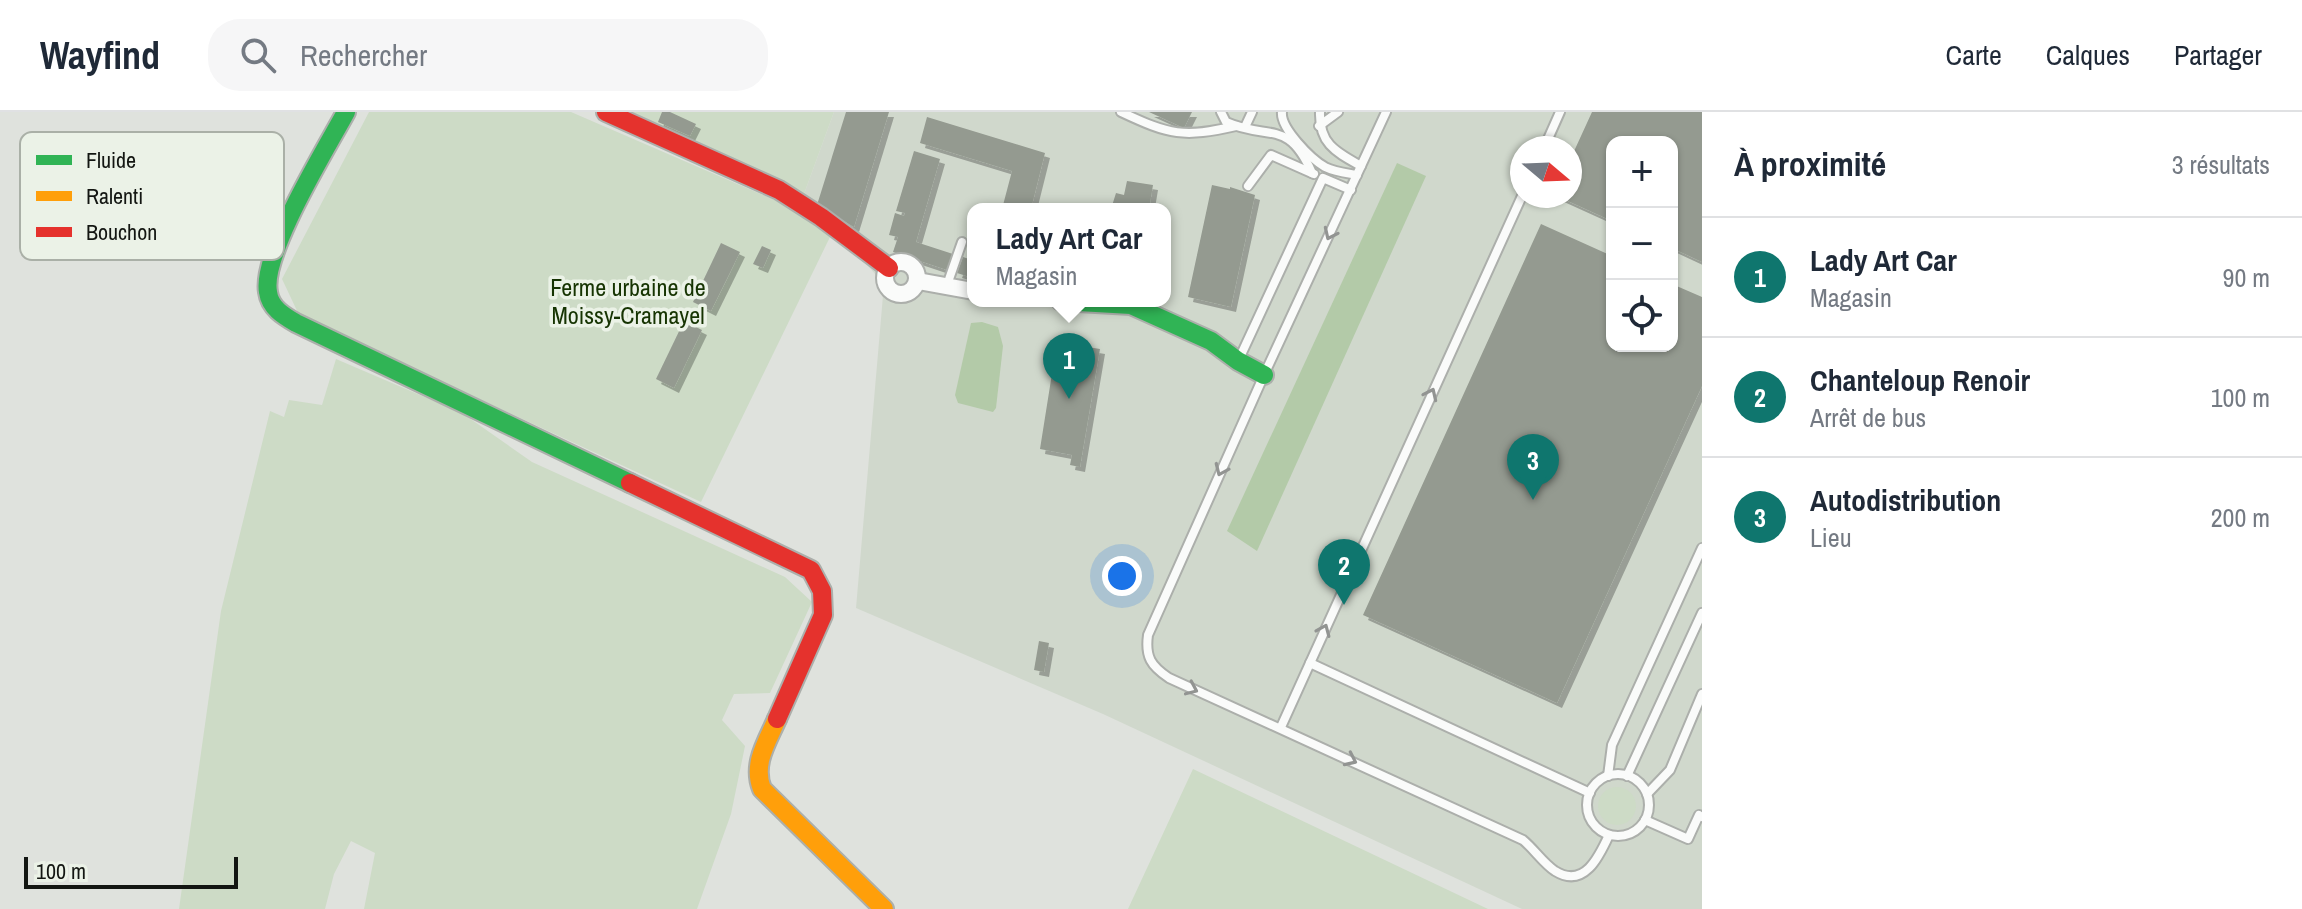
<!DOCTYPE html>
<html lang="fr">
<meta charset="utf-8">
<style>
:root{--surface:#fff;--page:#f6f6f7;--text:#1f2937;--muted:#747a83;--line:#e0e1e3;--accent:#0f766e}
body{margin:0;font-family:"Archivo Narrow",sans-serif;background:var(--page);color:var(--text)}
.controls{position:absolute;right:24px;top:24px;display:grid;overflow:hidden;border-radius:16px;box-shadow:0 2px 6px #0004}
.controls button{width:72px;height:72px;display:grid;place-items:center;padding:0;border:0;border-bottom:2px solid var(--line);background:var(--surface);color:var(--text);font:40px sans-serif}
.compass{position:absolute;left:1510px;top:24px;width:72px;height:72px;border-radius:50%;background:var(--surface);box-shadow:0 2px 6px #0004;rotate:109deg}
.scale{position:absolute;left:24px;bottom:20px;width:214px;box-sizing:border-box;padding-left:8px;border:4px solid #131612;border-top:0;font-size:22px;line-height:28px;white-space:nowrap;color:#131612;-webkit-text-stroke:6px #ebf2e7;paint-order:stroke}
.you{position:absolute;left:1122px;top:464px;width:28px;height:28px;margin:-20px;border:6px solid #fff;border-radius:50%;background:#1a73e8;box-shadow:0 0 0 12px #1a73e833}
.badge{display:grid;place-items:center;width:52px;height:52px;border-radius:50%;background:var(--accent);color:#fff;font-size:26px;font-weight:700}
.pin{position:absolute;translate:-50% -66px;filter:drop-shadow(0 2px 4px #0008)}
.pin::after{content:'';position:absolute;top:42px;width:28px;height:24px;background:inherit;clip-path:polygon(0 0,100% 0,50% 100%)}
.popup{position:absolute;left:967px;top:91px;width:204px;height:104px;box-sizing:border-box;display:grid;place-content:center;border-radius:16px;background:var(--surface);filter:drop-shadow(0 2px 6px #0005);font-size:26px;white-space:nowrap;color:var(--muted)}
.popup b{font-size:30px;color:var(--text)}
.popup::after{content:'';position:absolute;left:50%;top:100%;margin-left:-16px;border:16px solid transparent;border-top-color:var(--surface)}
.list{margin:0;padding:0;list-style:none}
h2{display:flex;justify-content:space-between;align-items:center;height:104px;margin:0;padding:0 32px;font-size:34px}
h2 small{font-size:26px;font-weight:400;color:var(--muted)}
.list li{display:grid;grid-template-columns:52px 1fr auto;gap:24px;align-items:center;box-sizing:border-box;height:120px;padding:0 32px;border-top:2px solid var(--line)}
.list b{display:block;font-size:30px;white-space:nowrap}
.list p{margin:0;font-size:26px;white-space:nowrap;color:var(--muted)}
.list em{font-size:26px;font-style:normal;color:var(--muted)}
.icon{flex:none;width:44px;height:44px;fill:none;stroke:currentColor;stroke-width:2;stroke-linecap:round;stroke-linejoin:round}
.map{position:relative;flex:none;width:1702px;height:797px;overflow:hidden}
header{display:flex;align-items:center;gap:48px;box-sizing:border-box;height:112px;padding:0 40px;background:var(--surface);border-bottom:2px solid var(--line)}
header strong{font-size:38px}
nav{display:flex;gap:44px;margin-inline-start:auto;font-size:28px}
.search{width:560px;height:72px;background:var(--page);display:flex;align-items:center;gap:20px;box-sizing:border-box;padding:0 28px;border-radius:32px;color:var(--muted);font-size:30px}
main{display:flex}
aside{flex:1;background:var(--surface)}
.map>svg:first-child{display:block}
</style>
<header>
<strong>Wayfind</strong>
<div class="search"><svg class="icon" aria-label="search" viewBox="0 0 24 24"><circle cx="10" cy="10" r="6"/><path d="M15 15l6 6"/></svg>Rechercher</div>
<nav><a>Carte</a><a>Calques</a><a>Partager</a></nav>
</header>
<main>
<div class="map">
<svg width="1702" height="797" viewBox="0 0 1702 797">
<defs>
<filter id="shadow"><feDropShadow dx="5" dy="5" stdDeviation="0" flood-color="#0004"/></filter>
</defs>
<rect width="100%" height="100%" fill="#dfe2dd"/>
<!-- built -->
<path fill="#d0d8cc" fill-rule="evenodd" d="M834,0h868v797h-180l-419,-195 -247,-106 28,-324 -80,-90zM1612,30h60v204h-60zM1522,36h48v48h-48zM973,97h192v92h-192z"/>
<!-- green -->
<g fill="#cddbc6">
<polygon points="369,0 571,0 814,105 830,125 701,390 299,203 282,167"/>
<polygon points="632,0 834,0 804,82"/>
<polygon points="336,247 462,301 532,350 785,465 812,490 770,581 734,582 722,608 745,634 731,702 697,797 364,797 375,741 351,729 334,762 325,797 179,797 221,499 270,299 284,305 289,288 322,293"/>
<polygon points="1193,657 1488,797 1128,797"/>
<circle cx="1617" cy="694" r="19"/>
</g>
<!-- water -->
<g fill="#b3caa8">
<polygon points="1397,51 1426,64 1257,439 1227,419"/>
<polygon points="982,210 998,215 1003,234 996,296 993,300 958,291 955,283 971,211"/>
</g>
<!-- building -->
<g fill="#949a90" filter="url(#shadow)">
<polygon points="662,0 670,0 696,12 690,24 658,10"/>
<polygon points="846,0 889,0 854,115 817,93"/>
<polygon points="1149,0 1192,0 1184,16"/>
<polygon points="1592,0 1702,0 1702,150 1672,136 1672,30 1612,30 1612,109 1557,84 1570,84 1570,48"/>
<polygon points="927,5 1045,41 1031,97 1002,97 1012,59 920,31"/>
<polygon points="914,39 940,47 916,130 953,142 947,158 893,140 898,125 889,123 895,101 904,104 905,101 896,99"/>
<polygon points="1127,69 1153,73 1149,97 1111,97 1116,81 1124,83"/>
<polygon points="1212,73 1230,77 1230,75 1255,83 1231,195 1188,185"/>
<polygon points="1541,112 1612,144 1612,234 1672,234 1672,172 1702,185 1702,274 1557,591 1363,503"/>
<polygon points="721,131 740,140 711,199 693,190"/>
<polygon points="762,134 771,138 763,156 753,152"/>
<polygon points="963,145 969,147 968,152 973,153 973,166 957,161"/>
<polygon points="684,209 702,218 674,276 656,267"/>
<polygon points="1057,230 1100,237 1080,355 1070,353 1072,343 1040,337"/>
<polygon points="1039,529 1049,531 1044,560 1034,558"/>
</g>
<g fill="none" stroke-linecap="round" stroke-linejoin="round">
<!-- lane casing -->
<g stroke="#acafab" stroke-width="12">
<g id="lane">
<path d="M1121,0c49,23 62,26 115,14"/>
<path d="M1221,0l5,10c43,19 62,-4 86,51"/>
<path d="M1282,0c-2,16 29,47 43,55 10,5 21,6 32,8"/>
<path d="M1320,0c-1,32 16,40 41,54"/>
<path d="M1386,0l-122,263 -116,260c-3,22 3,31 21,43l354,162c11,9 20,23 32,31 29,18 44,-14 54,-36"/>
<polyline points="1319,14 1338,0"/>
<polyline points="1245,15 1252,0"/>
<polyline points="1544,36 1560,0"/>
<polyline points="1248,74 1271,43 1314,62"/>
<polyline points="947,173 962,130"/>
<polyline points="1240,245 1323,66 1351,78"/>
<polyline points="1310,551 1590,681"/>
<polyline points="1281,615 1522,84"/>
<circle cx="1618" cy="693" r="31"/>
<polyline points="1608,664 1612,633 1702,436"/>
<polyline points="1627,664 1702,501"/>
<polyline points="1647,682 1670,658 1702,582"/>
<polyline points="1645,708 1688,727 1699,703 1702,705"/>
</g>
</g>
<!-- street casing -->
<g stroke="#acafab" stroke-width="20">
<g id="street">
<circle cx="901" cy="166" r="16"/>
<polyline points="918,169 973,179"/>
</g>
</g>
<!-- fast casing -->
<g stroke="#acafab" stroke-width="22">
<g id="fast">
<path d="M346,0c-20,37 -85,142 -78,180 2,16 16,24 28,31l334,160"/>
<polyline points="1061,189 1131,193 1211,229 1238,249 1264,263"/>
</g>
</g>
<!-- slow casing -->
<g stroke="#acafab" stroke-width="22">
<path id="slow" d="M777,607c-10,23 -25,45 -15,70l122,120"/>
</g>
<!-- jam casing -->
<g stroke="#acafab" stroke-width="22">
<g id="jam">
<polyline points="606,0 779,78 821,105 889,156"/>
<polyline points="630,371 811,458 822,479 823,503 777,607"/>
</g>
</g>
<!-- lane -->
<use href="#lane" stroke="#fafbfa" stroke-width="8"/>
<!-- street -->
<use href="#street" stroke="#fafbfa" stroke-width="16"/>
<!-- fast -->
<use href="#fast" stroke="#30b455" stroke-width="18"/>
<!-- slow -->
<use href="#slow" stroke="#ff9f0a" stroke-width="18"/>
<!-- jam -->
<use href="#jam" stroke="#e5322d" stroke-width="18"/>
</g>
<!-- one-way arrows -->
<defs><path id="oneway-chevron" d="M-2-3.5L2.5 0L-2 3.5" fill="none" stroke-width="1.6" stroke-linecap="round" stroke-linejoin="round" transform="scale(2)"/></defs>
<g stroke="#929492">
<use href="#oneway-chevron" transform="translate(1330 122) rotate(115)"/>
<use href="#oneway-chevron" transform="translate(1431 282) rotate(-65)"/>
<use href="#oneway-chevron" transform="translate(1221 358) rotate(114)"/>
<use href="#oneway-chevron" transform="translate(1324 518) rotate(-67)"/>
<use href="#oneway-chevron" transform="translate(1192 577) rotate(24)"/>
<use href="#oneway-chevron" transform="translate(1351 648) rotate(25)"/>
</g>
<g text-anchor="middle" stroke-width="7" stroke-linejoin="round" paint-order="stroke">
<!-- park labels -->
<g font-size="24" fill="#163402" stroke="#ebf2e7">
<text x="628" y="184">Ferme urbaine de<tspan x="628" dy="28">Moissy-Cramayel</tspan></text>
</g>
</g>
<!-- legend -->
<rect x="20" y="20" width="264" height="128" rx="12" fill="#ebf2e7" stroke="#aab0a7" stroke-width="2"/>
<rect x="36" y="43" width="36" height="10" fill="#30b455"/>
<rect x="36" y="79" width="36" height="10" fill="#ff9f0a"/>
<rect x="36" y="115" width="36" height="10" fill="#e5322d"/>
<g font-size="22" fill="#131612">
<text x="86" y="56">Fluide</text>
<text x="86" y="92">Ralenti</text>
<text x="86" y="128">Bouchon</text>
</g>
</svg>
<div class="controls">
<button>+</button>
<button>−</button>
<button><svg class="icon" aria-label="locate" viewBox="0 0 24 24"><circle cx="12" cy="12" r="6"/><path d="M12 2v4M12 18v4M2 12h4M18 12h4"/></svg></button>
</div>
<svg class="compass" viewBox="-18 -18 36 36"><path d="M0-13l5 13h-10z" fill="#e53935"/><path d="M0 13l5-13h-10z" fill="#747a83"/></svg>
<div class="scale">100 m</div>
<div class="you"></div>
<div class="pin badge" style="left:1069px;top:287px">1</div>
<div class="popup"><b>Lady Art Car</b>Magasin</div>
<div class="pin badge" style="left:1344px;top:493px">2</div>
<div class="pin badge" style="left:1533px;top:388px">3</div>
</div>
<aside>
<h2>À proximité<small>3 résultats</small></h2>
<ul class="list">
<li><span class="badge">1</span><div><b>Lady Art Car</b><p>Magasin</p></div><em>90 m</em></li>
<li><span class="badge">2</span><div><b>Chanteloup Renoir</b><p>Arrêt de bus</p></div><em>100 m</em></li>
<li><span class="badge">3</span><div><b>Autodistribution</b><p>Lieu</p></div><em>200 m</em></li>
</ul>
</aside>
</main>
